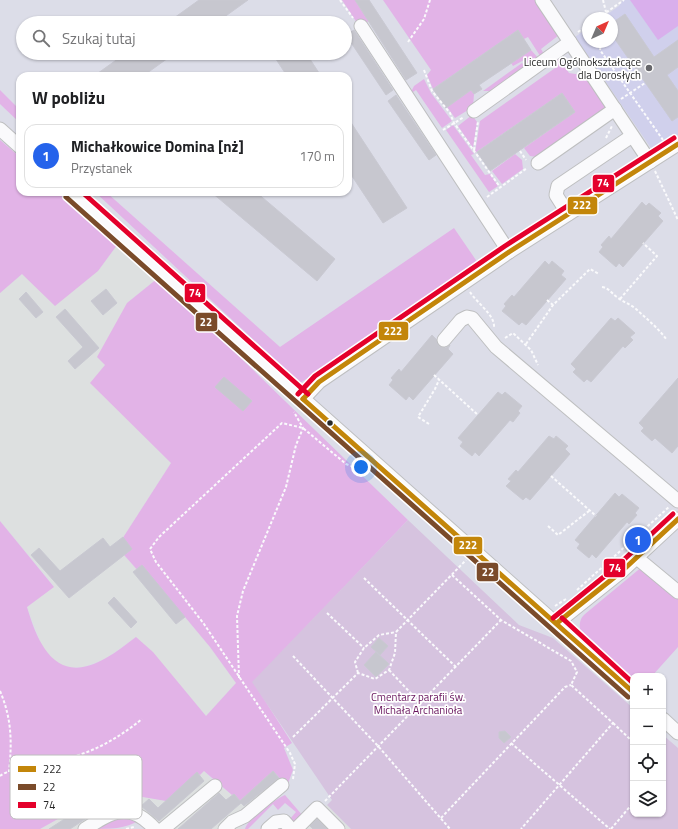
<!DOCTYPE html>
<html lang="pl">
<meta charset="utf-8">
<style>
:root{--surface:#fff;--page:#f2f2f2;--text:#202124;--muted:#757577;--line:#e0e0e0;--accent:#2563eb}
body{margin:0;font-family:"Titillium Web",sans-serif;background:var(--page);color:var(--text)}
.controls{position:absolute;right:12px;bottom:12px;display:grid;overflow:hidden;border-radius:8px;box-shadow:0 1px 3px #0004}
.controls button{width:36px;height:36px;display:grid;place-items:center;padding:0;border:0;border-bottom:1px solid var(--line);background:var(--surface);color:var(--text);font:20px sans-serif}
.compass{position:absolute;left:582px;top:12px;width:36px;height:36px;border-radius:50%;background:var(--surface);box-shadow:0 1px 3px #0004;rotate:44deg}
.you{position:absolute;left:361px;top:467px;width:14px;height:14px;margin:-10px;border:3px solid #fff;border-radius:50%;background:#1a73e8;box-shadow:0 0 0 6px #1a73e833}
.badge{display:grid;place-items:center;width:26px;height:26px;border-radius:50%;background:var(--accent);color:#fff;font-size:13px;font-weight:700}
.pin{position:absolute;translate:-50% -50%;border:2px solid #fff;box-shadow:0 1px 4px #0006}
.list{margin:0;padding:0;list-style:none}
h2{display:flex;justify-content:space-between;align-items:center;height:52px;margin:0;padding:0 16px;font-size:17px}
h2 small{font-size:13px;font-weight:400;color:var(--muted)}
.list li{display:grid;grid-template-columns:26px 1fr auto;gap:12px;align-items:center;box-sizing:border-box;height:64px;margin:0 8px 8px;padding:0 8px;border:1px solid var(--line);border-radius:12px}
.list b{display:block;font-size:15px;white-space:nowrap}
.list p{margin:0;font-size:13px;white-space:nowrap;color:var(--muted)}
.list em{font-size:13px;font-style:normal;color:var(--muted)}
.icon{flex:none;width:22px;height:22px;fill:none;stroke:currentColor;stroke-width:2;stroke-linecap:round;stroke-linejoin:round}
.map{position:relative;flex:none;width:678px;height:829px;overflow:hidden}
.search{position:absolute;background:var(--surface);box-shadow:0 1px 3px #0004;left:16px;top:16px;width:336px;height:44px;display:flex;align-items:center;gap:10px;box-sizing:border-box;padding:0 14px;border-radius:22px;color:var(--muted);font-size:15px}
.panel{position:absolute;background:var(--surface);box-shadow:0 1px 3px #0004;left:16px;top:72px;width:336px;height:124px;border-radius:12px}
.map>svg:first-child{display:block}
</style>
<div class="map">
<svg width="678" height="829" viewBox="0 0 678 829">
<rect width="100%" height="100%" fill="#dcdde8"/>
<!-- industrial -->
<g fill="#dde0e0">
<polygon points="120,241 158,278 127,303 105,365 91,383 171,463 117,547 155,590 185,617 210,647 236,683 206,716 185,691 136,637 105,659 83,667 67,668 54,661 42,646 27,607 54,586 0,521 0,293 22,274 98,271"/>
<polygon points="204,771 212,780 232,795 273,771 286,786 243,823 241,829 159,829 139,810 82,829 40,829 108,791 166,801 197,772"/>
<polygon points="327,805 351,829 304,829"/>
</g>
<!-- education -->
<polygon fill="#d0d0ec" points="623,0 678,0 678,135 660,147 651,148 575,37 588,28 588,42 612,42 612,18 602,18 619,6"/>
<!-- green -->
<g fill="#e2b3e7">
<polygon points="342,0 355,0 369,21 359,26"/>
<polygon points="383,0 535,0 559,35 541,49 545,56 542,59 528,37 524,39 518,30 433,89 427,75 431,70"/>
<polygon points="531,50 540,60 530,68 524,60 513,66 511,63"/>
<polygon points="558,56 569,73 588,76 608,107 537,157 530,156 524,148 575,112 562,93 475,153 480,121 558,66 553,59"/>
<polygon points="522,63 527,69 496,91 483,91"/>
<polygon points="424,79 431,93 452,121 442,128 416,90 410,94 414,86"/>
<polygon points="0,90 20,110 20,123 0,104"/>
<polygon points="471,90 474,94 473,107 455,118 447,107"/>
<polygon points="472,115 477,122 473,148 458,126"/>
<polygon points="453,125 474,154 471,155 485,175 490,174 498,186 489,192 446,130"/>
<polygon points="0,140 20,157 20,192 61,192 120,241 98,271 55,306 22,274 0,293"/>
<polygon points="515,154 522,160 523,169 502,184 492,171"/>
<polygon points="95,192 106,192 280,347 454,228 480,266 300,383"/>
<path d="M158,278l250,242 -155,162 39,61 -8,5 9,22 -6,16 -14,-15 -33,30 -6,-7 -2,1 -28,-24 -4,4 -3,-2 -31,28 -58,-10 -68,38h-40v-308l54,66 -27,20c12,41 31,79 79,51 11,-6 20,-14 30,-21l17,15 53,64 30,-33 -26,-36 -25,-30 -30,-27 -38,-43 54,-84 -81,-80 15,-18 -8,-8 30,-54z"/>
<path d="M643,566l35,30v51l-26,29h-19v4l-52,-47c-2,-7 -2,-14 4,-19z"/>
<path d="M285,795l18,21 -8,8 -6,-4 7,-8 -11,-9 -7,7 -5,-6 -25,25h-3c4,-12 29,-29 40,-34z"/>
<path d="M120,817l19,3c-12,9 -31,9 -46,9z"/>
</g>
<!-- cemetery -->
<polygon fill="#d6c3df" points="408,520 519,625 553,638 633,708 633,814 663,814 663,735 678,748 678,829 351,829 327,805 332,800 252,682"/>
<!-- pitch -->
<polygon fill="#d9afec" points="630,0 678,0 678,26 658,40"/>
<!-- building -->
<g fill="#c7c7cf" stroke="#c9c9d2">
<polygon points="199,0 248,0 216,23 167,23"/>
<polygon points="355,0 369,0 417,73 406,80"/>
<polygon points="625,14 654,57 678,40 678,67 667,75 678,91 678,117 672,121 612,35 612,23"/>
<polygon points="354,30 393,90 386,95 346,35"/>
<polygon points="518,30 531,50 479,85 482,89 474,94 471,90 446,108 433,89"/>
<polygon points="126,53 175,53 143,76 94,76"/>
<polygon points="272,53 306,53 321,76 287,76"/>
<polygon points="562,93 575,112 490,171 477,152"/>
<polygon points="396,95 436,155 429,160 388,101"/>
<polygon points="348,118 407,208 383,223 348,170"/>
<polygon points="211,192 256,192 335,259 317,281"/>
<polygon points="642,202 646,206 649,203 661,213 658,216 663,221 623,267 619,263 616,267 599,252 603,247 601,245 609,236 611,239"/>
<polygon points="545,261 549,265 552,261 564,271 561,275 566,279 526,325 522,322 519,325 502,311 506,306 504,304 512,295 514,297"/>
<polygon points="106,289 117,303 103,315 91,301"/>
<polygon points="26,292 43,312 36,318 19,299"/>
<polygon points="65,309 99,348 75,369 68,361 83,347 56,317"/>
<polygon points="611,318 615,321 618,318 635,333 630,337 633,340 625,348 623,346 591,382 587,379 584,382 573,372 576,369 571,364"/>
<polygon points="432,335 436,339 439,346 446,348 450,345 448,349 453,354 413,400 409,396 406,400 389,385 393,380 391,378 399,369 401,372"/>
<polygon points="224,377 252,401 243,411 215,387"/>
<polygon points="678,378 678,446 672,453 655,438 652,441 641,431 644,428 639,423"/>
<polygon points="498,392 502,395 505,392 522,406 518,411 520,413 513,422 510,420 479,456 475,452 472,456 460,446 463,442 458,438"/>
<polygon points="549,436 554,439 556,436 561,440 568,446 565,449 570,454 530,500 526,497 523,500 506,486 511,481 508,479 516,470 518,472"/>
<polygon points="615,493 619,497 622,494 639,508 635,513 637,515 629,524 627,522 596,558 592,554 589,558 577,548 580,544 575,540"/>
<polygon points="123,537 132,549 69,598 31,555 39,548 60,571 103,538 110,547"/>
<polygon points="142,565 185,617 176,624 133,572"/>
<polygon points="114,597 137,622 131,628 108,603"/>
<polygon points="379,638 388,646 380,655 371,647"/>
<polygon points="376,652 389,664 376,677 364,665"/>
<polygon points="505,731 511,737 504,743 499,738 499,732"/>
<polygon points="273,771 279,778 244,806 241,803 211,829 178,829 219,793 226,800 234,794 240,801"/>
<polygon points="197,772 204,781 159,821 141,806 149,799 158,808"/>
<polygon points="114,792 119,801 102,808 70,829 49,829 94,800 108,793 109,795"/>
<polygon points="317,819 327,829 313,829 310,826"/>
</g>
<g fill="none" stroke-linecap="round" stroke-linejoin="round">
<!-- minor casing -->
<g stroke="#bebfc0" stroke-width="15">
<g id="minor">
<polyline points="542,0 650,162"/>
<polyline points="361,26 509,252"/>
<polyline points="474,111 570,42"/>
<polyline points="0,129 20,147"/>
<polyline points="538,163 615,109"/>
<polyline points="71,192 633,692"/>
<polyline points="568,214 556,195 558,186 632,136"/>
<polyline points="444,340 461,320 467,317 472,318 496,347 678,501"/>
<polyline points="303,399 319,382 509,252 678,144"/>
<polyline points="637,558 678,592"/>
<polyline points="557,623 621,572 678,519"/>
<polyline points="663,719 678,733"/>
<path d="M85,829c28,-18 44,-28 70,0"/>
<polyline points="163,829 215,786"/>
<polyline points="225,829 232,822 245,816 282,785"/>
<polyline points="268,829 276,822 284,821 291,829"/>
<polyline points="296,829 317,808 338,829"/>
</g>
</g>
<!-- path -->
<g stroke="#fafafc" stroke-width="2" stroke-dasharray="3 2" stroke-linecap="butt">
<polyline points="340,0 353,18"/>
<polyline points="603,0 606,12 605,18"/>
<polyline points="598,18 624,0"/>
<polyline points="578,32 588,25"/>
<polyline points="408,42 424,19 430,0"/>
<polyline points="601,42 600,50 663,140"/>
<polyline points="424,70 432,91 450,113 454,123 500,187"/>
<polyline points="621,99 645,83"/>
<polyline points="443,130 464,117"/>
<polyline points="606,138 612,126"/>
<polyline points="474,150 478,121"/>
<polyline points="520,151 526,160"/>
<polyline points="655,171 678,220"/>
<polyline points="487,197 527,168"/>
<path d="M602,287c7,1 9,6 15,10 6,5 13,7 19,12 11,10 22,19 31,31"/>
<path d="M470,292c6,10 25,23 24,35"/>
<polyline points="620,299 657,256 643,243"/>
<polyline points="547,300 553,305"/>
<polyline points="505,338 513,333 531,350 538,365"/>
<polyline points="526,344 553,305 590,269 599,274"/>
<polyline points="434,375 478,415"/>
<polyline points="429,424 418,417 435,389 439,380"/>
<polyline points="551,476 596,516"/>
<polyline points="548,526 558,535 589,511"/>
<polyline points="452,575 501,620 571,661 577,672 571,685 613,723 521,829"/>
<polyline points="364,578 457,668"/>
<polyline points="577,590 669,507"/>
<polyline points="555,606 566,599"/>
<polyline points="327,613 364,648"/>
<polyline points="293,656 378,746 450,829"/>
<polyline points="389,670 421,704"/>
<polyline points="358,673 355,662 364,648 379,635 396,632"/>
<polyline points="239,678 237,616 243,591 286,487 296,445 303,428 294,412"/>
<path d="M0,691c12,28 12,52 9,81"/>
<polyline points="613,723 633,742"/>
<polyline points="293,737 358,673 375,679 389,670 395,653 396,632 466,560"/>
<polyline points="511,743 610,829"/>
<path d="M0,776c17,-12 51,-13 72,-19 26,-7 49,-21 70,-38"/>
<polyline points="293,779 295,764 290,753 204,624 156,562 150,549 159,537 282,423 303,428 346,464 366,472"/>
<polyline points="325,801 501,620"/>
<polyline points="441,818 565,687 571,685"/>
<polyline points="126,829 134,827"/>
<polyline points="611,829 633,803"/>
</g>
<!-- minor -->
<use href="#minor" stroke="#fafafc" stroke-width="13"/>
<!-- bus-1 casing -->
<g stroke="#fff" stroke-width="8">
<g id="bus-1">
<polyline points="303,399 319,382 509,252 678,144"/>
<polyline points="303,399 633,692"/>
<polyline points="557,623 621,572 678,519"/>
</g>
</g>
<!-- bus-2 casing -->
<g stroke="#fff" stroke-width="8">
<polyline id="bus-2" points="66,197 628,697"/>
</g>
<!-- bus-3 casing -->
<g stroke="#fff" stroke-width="8">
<g id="bus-3">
<polyline points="82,192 308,394"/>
<polyline points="298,394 315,376 505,246 674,138"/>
<polyline points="553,618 616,567 673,514"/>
<polyline points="562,618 633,683"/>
</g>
</g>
<!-- bus-1 -->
<use href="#bus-1" stroke="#c3860a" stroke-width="5"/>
<!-- bus-2 -->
<use href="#bus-2" stroke="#7a4b2a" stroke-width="5"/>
<!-- bus-3 -->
<use href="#bus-3" stroke="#e4002b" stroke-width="5"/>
</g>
<!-- markers -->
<circle fill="#67676b" stroke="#fff" stroke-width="1.5" cx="649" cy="68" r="4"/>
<circle fill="#282828" stroke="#fff" stroke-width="1.5" cx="330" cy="423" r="3.5"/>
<g text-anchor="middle" stroke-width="3.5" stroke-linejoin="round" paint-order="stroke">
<!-- poi labels -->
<g font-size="11" fill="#282828" stroke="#fff" text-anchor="end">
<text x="641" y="66">Liceum Ogólnokształcące<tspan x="641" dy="13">dla Dorosłych</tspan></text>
</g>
<!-- park labels -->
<g font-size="11" fill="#68145d" stroke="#fff">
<text x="418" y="701">Cmentarz parafii św.<tspan x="418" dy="13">Michała Archanioła</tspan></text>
</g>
</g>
<!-- legend -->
<rect x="10" y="755" width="132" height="64" rx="6" fill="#fff" stroke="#bebebe" stroke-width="1"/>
<rect x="18" y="766" width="18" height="6" fill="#c3860a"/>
<rect x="18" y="784" width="18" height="6" fill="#7a4b2a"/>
<rect x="18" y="802" width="18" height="6" fill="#e4002b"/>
<g font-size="11" fill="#282828">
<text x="43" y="773">222</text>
<text x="43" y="791">22</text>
<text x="43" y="809">74</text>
</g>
<g stroke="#fff" stroke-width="1.5">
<rect x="592" y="174" width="23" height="19" rx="4" fill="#e4002b"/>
<rect x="567" y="196" width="31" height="19" rx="4" fill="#c3860a"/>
<rect x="184" y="283" width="22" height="20" rx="4" fill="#e4002b"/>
<rect x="195" y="312" width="23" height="20" rx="4" fill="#7a4b2a"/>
<rect x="378" y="321" width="31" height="20" rx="4" fill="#c3860a"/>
<rect x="453" y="536" width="30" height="19" rx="4" fill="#c3860a"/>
<rect x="603" y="558" width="23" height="20" rx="4" fill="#e4002b"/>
<rect x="476" y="562" width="23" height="20" rx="4" fill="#7a4b2a"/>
</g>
<g font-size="11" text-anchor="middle" font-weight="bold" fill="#fff">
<text x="603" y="187">74</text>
<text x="582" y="209">222</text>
<text x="195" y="297">74</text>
<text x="206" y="326">22</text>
<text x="393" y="335">222</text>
<text x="468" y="549">222</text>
<text x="615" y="572">74</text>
<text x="488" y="576">22</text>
</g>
</svg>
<div class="controls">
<button>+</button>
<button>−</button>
<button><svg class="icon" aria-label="locate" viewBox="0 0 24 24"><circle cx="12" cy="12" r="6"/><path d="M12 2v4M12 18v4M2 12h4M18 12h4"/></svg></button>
<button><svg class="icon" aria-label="layers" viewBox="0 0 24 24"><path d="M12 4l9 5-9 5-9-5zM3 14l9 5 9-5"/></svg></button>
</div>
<svg class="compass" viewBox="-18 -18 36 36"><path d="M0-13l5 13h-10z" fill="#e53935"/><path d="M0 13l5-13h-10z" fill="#757577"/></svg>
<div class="you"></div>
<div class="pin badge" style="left:638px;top:540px">1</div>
<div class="search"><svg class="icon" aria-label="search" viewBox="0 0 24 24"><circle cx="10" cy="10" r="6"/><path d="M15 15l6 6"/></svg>Szukaj tutaj</div>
<section class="panel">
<h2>W pobliżu<small></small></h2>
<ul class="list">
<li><span class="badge">1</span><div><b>Michałkowice Domina [nż]</b><p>Przystanek</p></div><em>170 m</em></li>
</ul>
</section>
</div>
